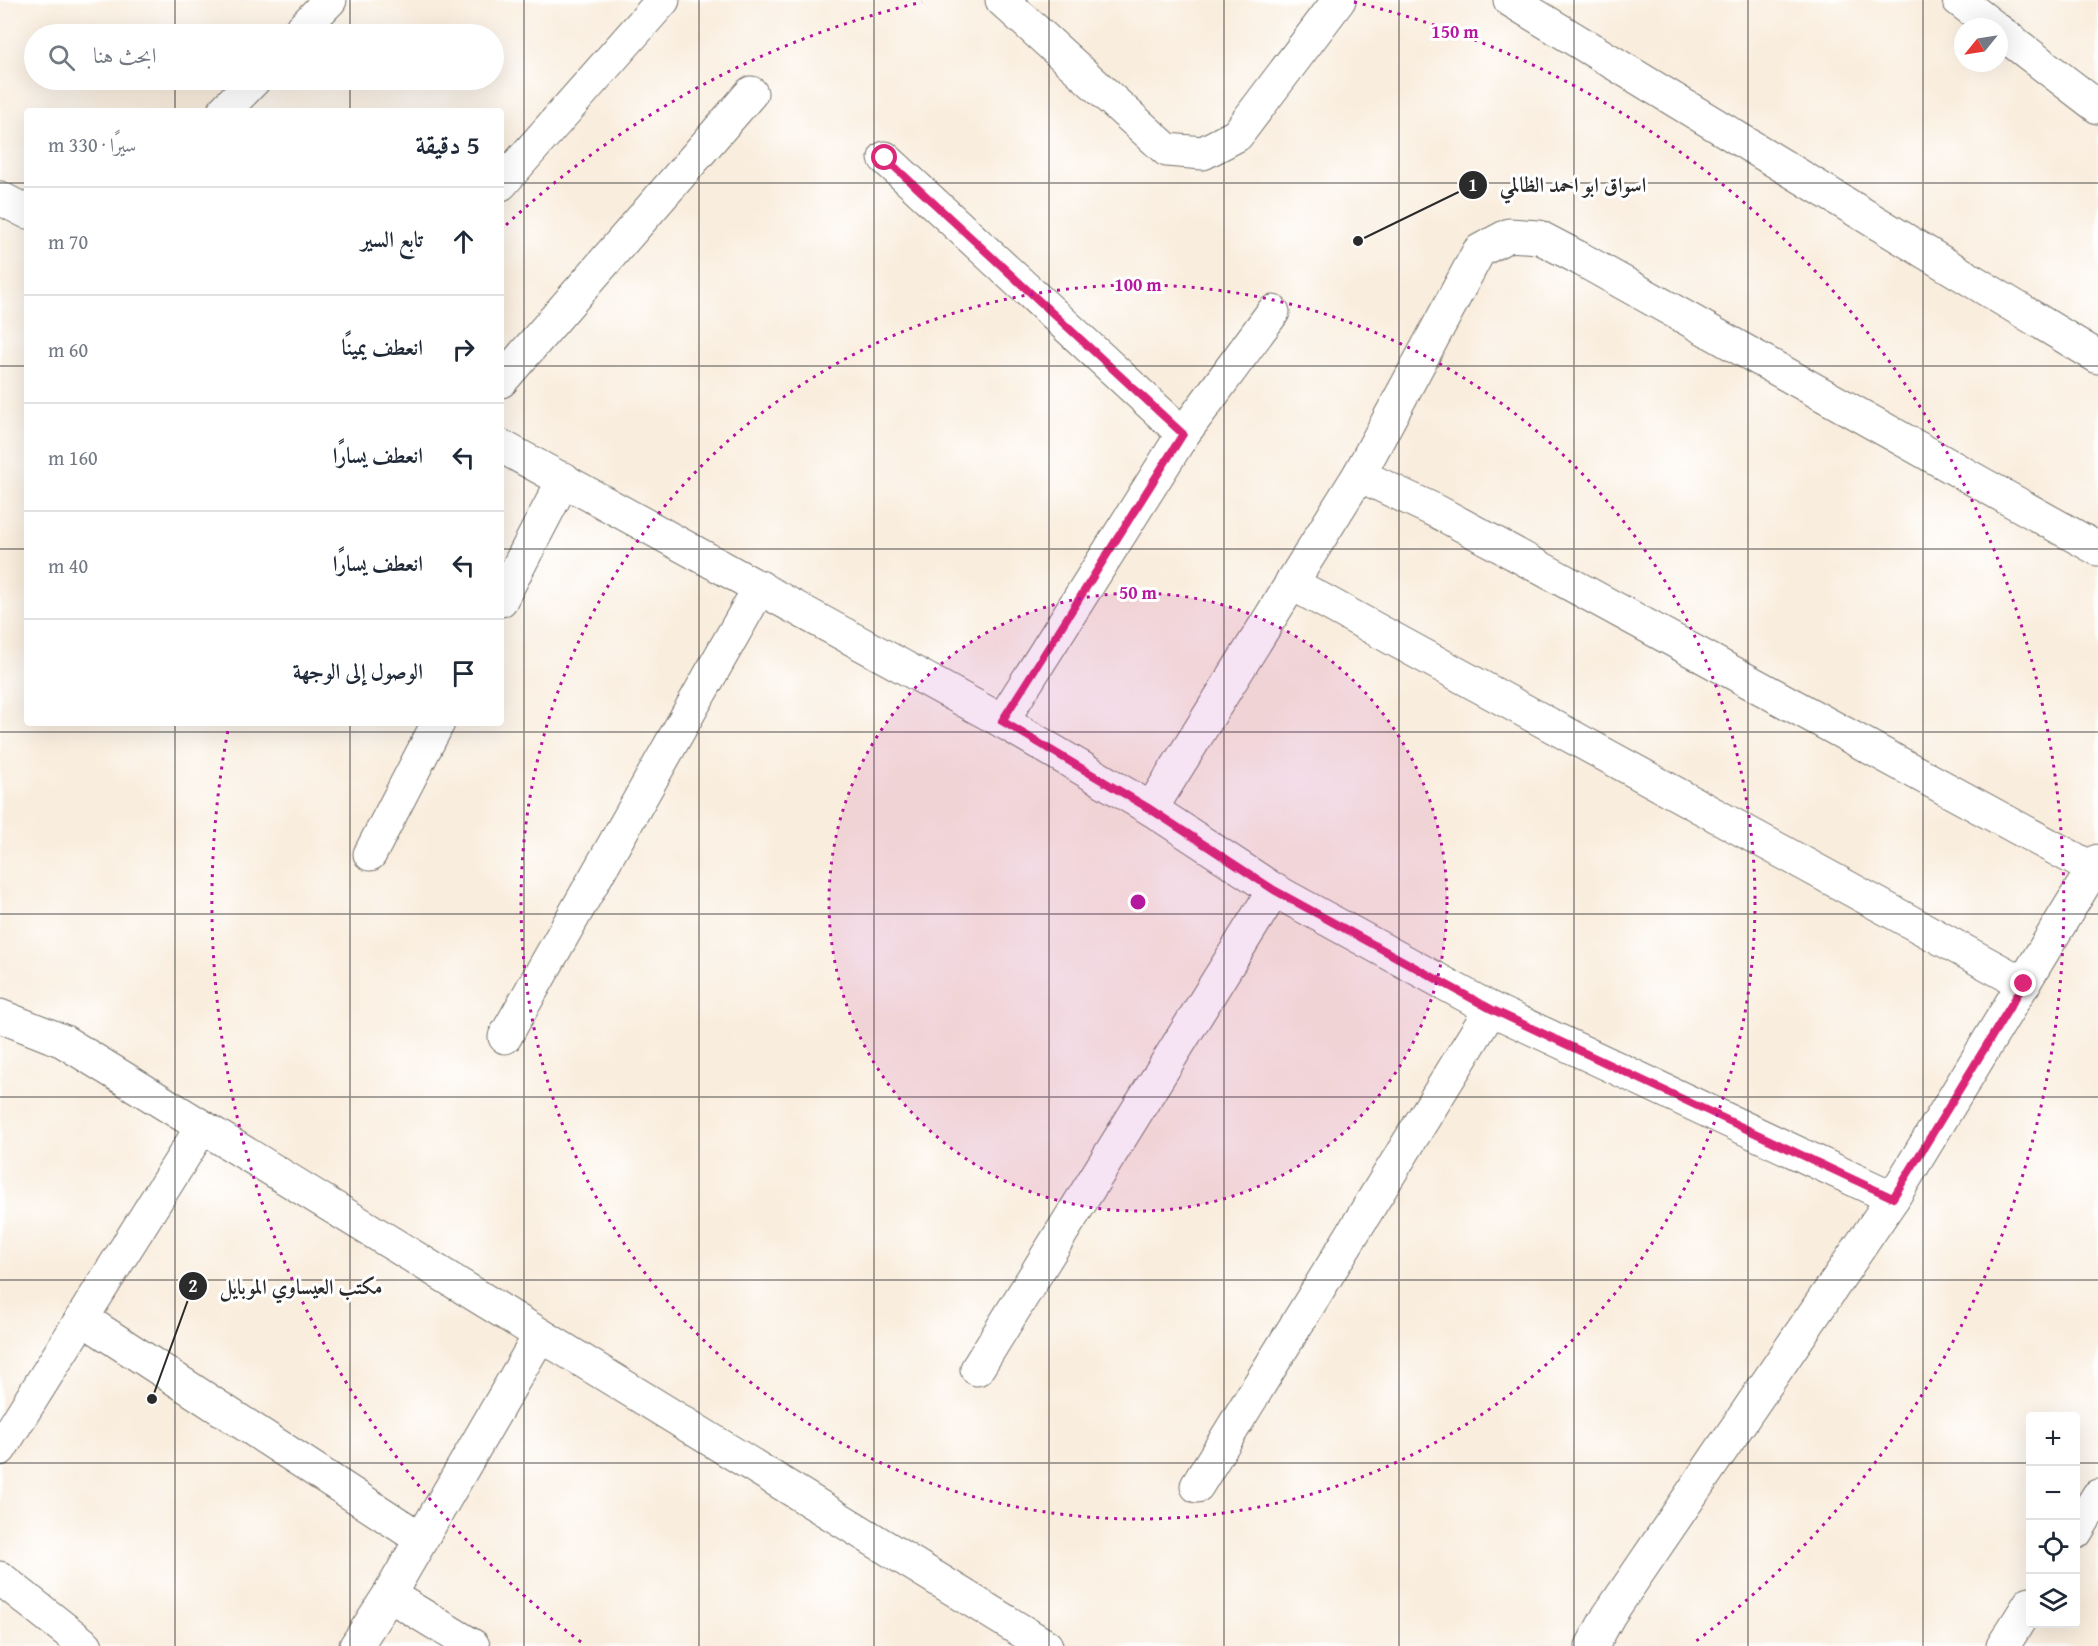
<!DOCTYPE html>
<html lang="ar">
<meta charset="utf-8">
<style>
:root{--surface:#fff;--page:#f6f6f7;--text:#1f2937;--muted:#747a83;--line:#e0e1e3}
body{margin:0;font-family:"Gentium Book Plus",Amiri,serif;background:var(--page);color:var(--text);direction:rtl}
.controls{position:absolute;right:18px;bottom:18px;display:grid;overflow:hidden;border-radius:6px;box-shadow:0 6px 24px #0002}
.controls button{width:54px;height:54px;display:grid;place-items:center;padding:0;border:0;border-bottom:2px solid var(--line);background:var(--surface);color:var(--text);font:30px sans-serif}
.compass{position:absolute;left:1954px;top:18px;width:54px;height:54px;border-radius:50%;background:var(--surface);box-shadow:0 6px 24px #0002;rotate:240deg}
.stop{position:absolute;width:18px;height:18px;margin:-14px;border:4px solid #db2777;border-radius:50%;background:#fff}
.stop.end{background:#db2777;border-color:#fff;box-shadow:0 2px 6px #0008}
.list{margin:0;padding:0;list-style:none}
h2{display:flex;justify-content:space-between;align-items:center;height:78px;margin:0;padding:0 24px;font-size:26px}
h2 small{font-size:20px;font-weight:400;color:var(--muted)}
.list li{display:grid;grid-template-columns:39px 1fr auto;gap:18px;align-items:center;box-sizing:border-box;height:108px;padding:0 24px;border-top:2px solid var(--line)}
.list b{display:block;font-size:22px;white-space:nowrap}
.list em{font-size:20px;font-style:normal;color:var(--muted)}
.icon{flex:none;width:33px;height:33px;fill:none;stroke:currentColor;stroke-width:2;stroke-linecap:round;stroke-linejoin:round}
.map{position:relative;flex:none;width:2098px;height:1646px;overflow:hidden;direction:ltr}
.search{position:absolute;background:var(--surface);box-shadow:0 6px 24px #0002;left:24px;top:24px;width:480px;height:66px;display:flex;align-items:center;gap:15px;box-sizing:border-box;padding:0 21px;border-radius:33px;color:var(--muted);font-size:22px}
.panel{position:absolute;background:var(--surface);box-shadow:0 6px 24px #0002;left:24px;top:108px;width:480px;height:618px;border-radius:6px;direction:rtl}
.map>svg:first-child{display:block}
</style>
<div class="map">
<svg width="2098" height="1646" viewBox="0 0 2098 1646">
<rect width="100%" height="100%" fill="#fff"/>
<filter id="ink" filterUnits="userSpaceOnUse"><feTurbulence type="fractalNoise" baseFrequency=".0167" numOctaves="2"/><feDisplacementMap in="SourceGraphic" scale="12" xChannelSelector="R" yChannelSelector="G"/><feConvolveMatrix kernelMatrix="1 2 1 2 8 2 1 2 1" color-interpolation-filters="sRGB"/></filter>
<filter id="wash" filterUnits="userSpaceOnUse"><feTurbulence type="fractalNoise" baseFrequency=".008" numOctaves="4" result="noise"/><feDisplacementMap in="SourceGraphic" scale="24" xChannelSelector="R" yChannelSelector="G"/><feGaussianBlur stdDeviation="1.35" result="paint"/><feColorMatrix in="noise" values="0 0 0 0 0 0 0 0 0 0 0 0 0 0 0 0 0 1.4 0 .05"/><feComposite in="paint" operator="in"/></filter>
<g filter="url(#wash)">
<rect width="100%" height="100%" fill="#f9eddd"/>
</g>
<g filter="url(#ink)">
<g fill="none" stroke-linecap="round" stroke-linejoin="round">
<!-- minor casing -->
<g stroke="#736f69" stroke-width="35">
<g id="minor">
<polyline points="1002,0 1167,150 1203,153 1237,135 1339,0"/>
<polyline points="1510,0 2098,357"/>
<polyline points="1959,0 1994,27"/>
<polyline points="1999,31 2098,107"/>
<polyline points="297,34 330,0"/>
<polyline points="224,111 254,80"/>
<polyline points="885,158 1183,434"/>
<polyline points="501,184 663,0"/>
<polyline points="0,198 27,212"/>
<polyline points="501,381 751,93"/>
<polyline points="501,446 1002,721 1151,809 1274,890 1491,1009 1893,1198"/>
<polyline points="1359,475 1438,512 2093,869"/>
<polyline points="1291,583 2024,984"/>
<polyline points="501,600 564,479"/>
<polyline points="1002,721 1183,434 1273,312"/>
<polyline points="1151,809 1359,475 1479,251 1509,235 1539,237 1579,258 2098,549"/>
<polyline points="370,854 438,723"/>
<polyline points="0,1016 63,1041 1046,1646"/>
<polyline points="505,1037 760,587"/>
<polyline points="83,1319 421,1539"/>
<polyline points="977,1369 1274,890"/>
<polyline points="0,1449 202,1127"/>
<polyline points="1197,1486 1491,1009"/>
<polyline points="2076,1532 2098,1496"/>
<polyline points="0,1578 86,1646"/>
<polyline points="389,1595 473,1646"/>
<polyline points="356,1646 389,1595 540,1335"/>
<polyline points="1592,1646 1609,1615 1893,1198 2098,861"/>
<polyline points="2003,1646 2030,1603"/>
</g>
</g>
<!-- minor -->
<use href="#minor" stroke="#fff" stroke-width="33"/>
</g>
</g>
<g fill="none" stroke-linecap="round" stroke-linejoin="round" filter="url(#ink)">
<!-- route -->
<polyline stroke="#db2777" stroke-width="8" points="885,158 1183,434 1002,721 1150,809 1274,890 1491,1009 1893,1198 2024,984"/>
</g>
<!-- grid -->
<path fill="none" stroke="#2b2b2b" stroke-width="1.5" stroke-opacity="0.55" d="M175,0v34M350,0v34M524,0v1646M699,0v1646M874,0v1646M1049,0v1646M1224,0v1646M1399,0v1646M1574,0v1646M1748,0v1646M1923,0v1646M175,80v31M350,80v31M0,183h27M501,183h1597M0,366h27M501,366h1597M0,549h27M501,549h1597M175,723v923M350,723v923M0,732h2098M0,914h2098M0,1097h2098M0,1280h2098M0,1463h2030M2076,1463h22"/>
<!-- distance rings -->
<circle cx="1138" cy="902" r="309" fill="#b5179e" fill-opacity=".12"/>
<g fill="none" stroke="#b5179e" stroke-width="3" stroke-dasharray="3 6">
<circle cx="1138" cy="902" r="309"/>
<circle cx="1138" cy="902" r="617"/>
<path d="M581 1642A926 926 0 0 1 229 725M506 225A926 926 0 0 1 922 2M1354 2A926 926 0 0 1 1695 1642"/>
</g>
<circle cx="1138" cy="902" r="9" fill="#b5179e" stroke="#fff" stroke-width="3"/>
<g font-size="18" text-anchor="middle" font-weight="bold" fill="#b5179e" stroke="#fff" stroke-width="6" stroke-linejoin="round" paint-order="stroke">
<text x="1455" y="38">150 m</text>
<text x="1138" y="291">100 m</text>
<text x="1138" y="599">50 m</text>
</g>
<!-- callouts -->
<path fill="none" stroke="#2b2b2b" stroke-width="2" d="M1358 241L1473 185M152 1399L193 1286"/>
<g fill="#2b2b2b" stroke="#fff" stroke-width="2">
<circle cx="1358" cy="241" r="6"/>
<circle cx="152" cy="1399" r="6"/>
<circle cx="1473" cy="185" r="15"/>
<circle cx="193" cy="1286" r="15"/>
</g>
<g font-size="18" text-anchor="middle" font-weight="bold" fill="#fff">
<text x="1473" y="191">1</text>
<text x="193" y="1292">2</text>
</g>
<g font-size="21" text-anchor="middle" font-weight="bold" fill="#2b2b2b" stroke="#fff" stroke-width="6" stroke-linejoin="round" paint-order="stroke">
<text x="1573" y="192">اسواق ابو احمد الظالمي</text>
<text x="301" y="1294">مكتب العيساوي الموبايل</text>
</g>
</svg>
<div class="controls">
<button>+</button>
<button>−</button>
<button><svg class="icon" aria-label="locate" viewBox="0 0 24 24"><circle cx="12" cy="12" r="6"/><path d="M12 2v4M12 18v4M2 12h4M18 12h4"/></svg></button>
<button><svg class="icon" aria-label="layers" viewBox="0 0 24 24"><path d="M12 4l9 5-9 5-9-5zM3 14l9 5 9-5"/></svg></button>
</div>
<svg class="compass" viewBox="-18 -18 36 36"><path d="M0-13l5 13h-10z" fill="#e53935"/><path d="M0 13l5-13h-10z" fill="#747a83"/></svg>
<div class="stop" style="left:885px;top:158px"></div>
<div class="stop end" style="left:2024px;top:984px"></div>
<div class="search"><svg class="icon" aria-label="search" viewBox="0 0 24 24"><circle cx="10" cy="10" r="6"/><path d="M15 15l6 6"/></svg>ابحث هنا</div>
<section class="panel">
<h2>5 دقيقة<small>سيرًا · 330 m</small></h2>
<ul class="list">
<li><svg class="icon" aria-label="ahead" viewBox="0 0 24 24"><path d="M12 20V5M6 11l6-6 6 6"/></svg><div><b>تابع السير</b></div><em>70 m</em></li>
<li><svg class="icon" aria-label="right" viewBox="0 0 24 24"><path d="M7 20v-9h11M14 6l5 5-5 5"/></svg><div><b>انعطف يمينًا</b></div><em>60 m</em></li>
<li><svg class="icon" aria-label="left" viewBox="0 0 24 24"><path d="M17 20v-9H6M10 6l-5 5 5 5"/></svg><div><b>انعطف يسارًا</b></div><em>160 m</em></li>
<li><svg class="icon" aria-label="left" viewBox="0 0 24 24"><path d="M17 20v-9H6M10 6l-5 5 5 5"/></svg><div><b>انعطف يسارًا</b></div><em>40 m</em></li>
<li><svg class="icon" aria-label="arrive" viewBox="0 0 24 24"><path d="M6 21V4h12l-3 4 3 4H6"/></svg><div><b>الوصول إلى الوجهة</b></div></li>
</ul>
</section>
</div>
